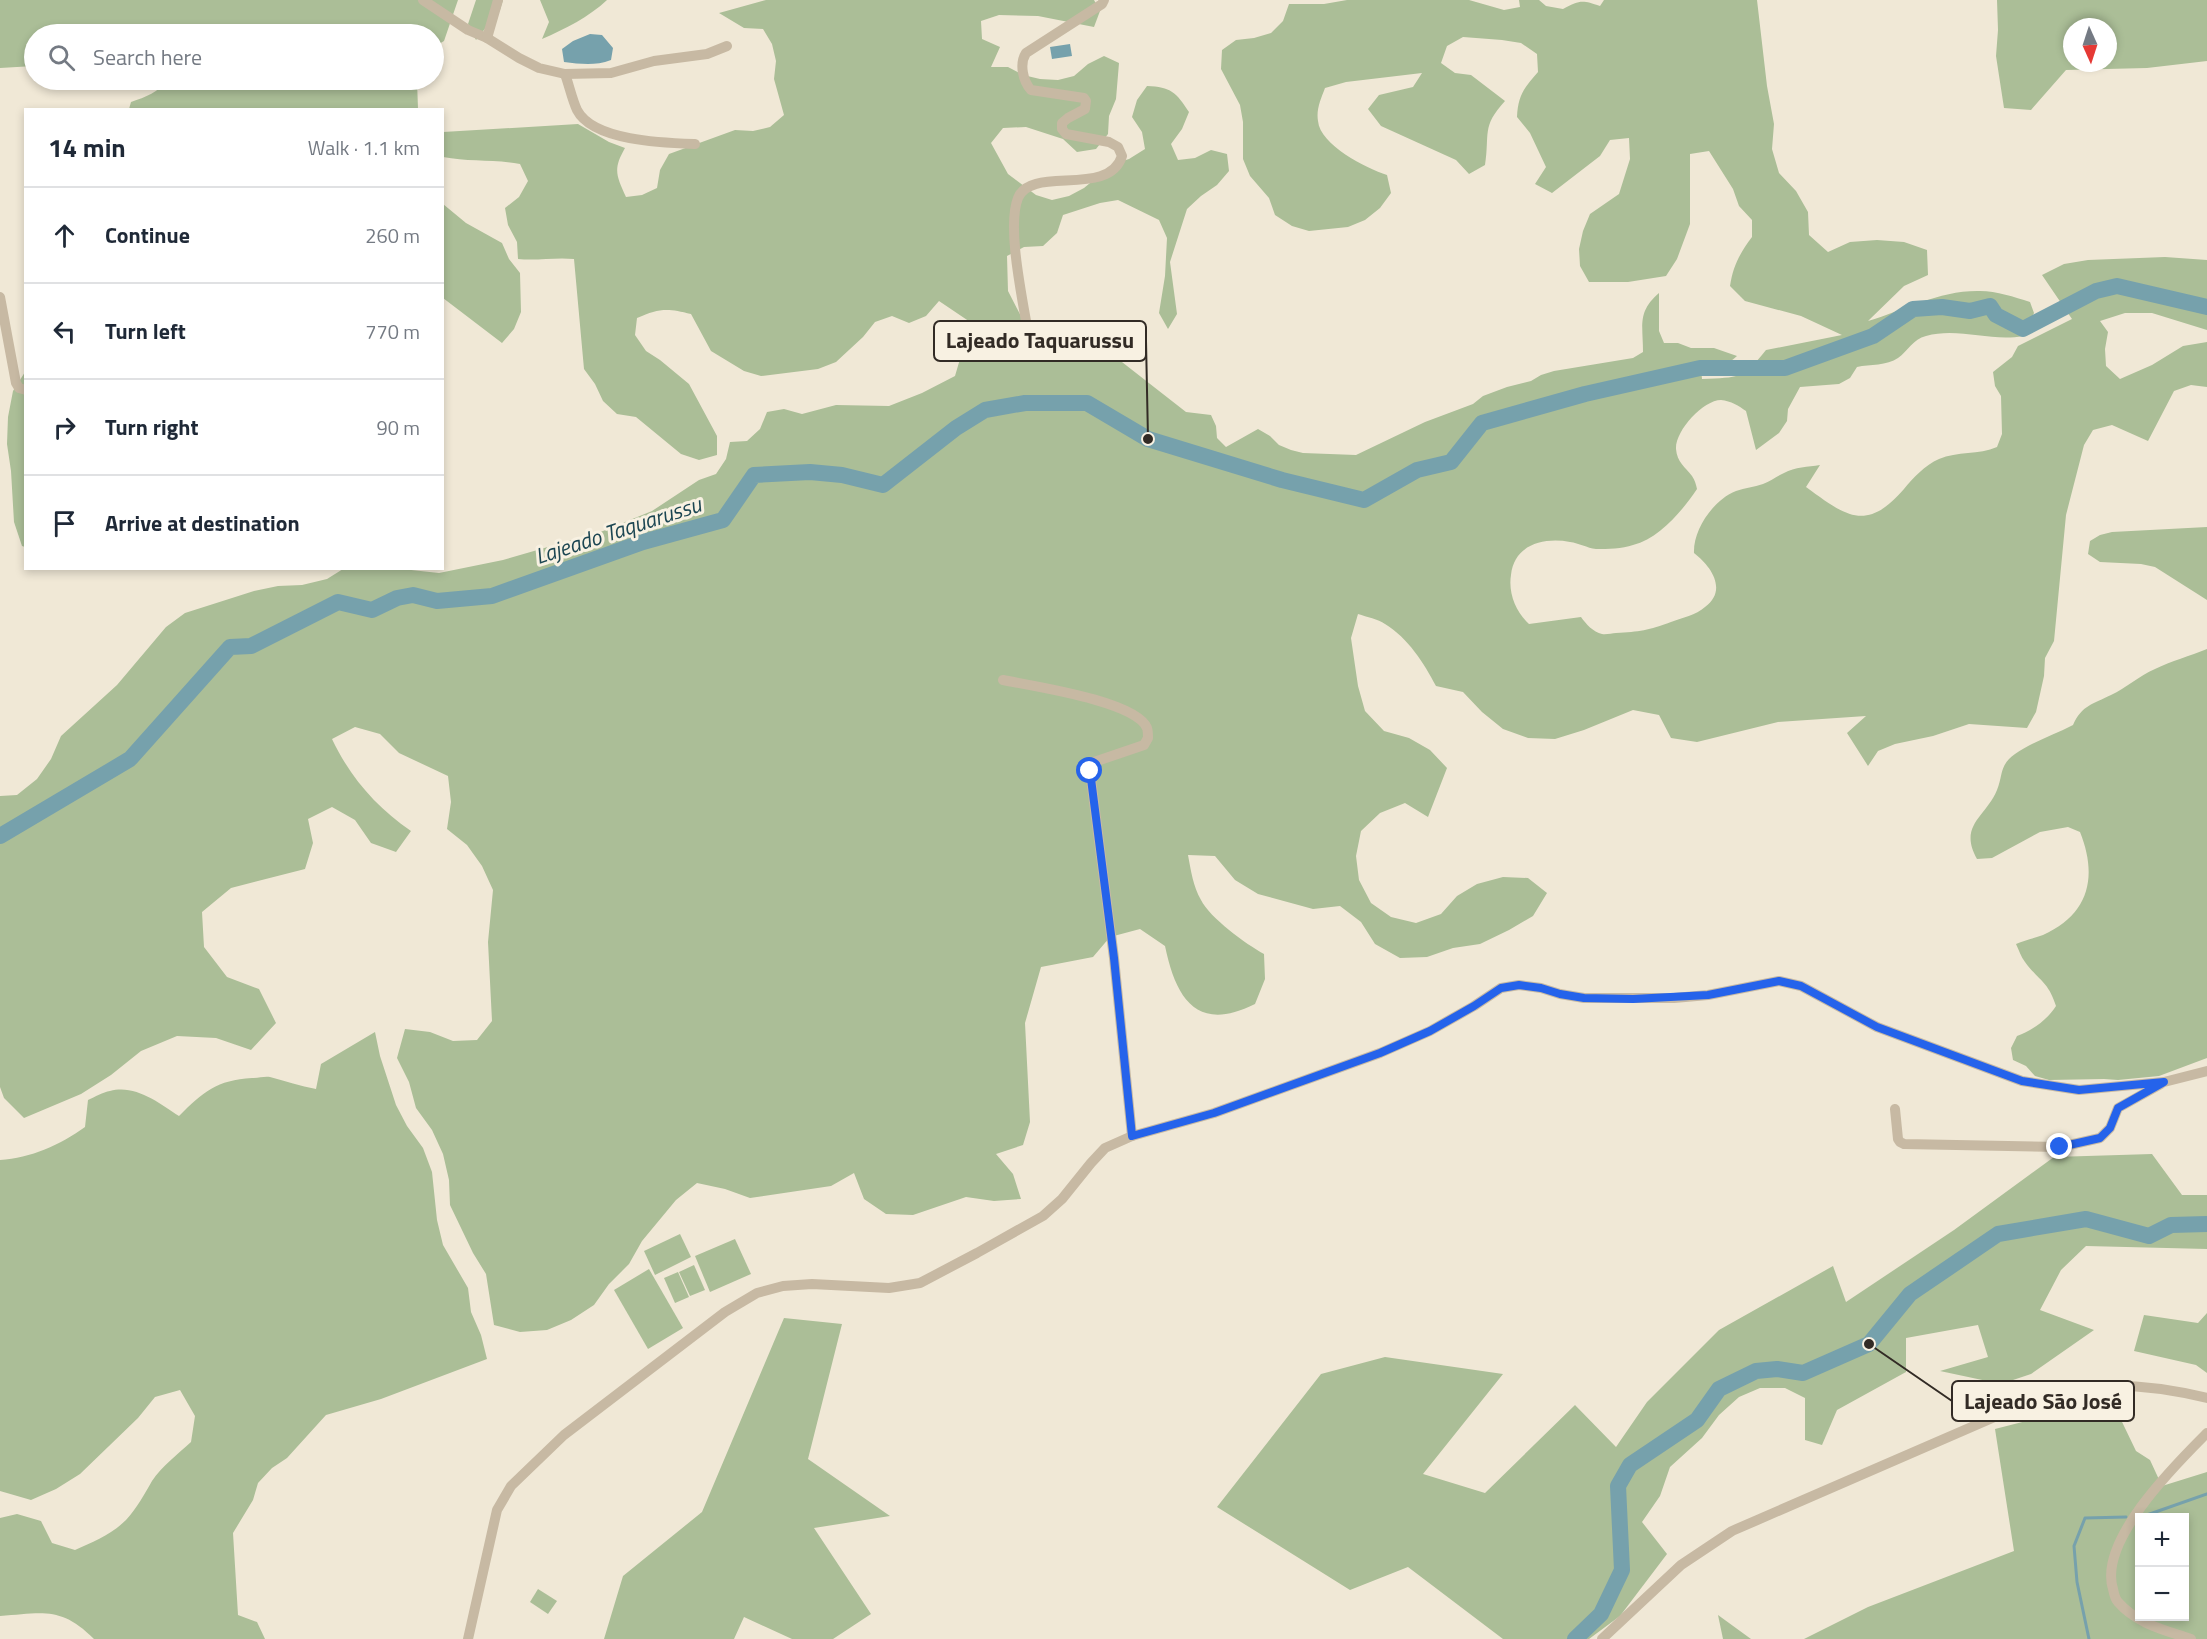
<!DOCTYPE html>
<meta charset="utf-8">
<style>
:root{--surface:#fff;--page:#f6f6f7;--text:#1f2937;--muted:#747a83;--line:#e0e1e3}
body{margin:0;font-family:"Titillium Web",sans-serif;background:var(--page);color:var(--text)}
.controls{position:absolute;right:18px;bottom:18px;display:grid;overflow:hidden;border-radius:0px;box-shadow:0 3px 9px #0003}
.controls button{width:54px;height:54px;display:grid;place-items:center;padding:0;border:0;border-bottom:2px solid var(--line);background:var(--surface);color:var(--text);font:30px sans-serif}
.compass{position:absolute;left:2063px;top:18px;width:54px;height:54px;border-radius:50%;background:var(--surface);box-shadow:0 3px 9px #0003;rotate:177deg}
.stop{position:absolute;width:18px;height:18px;margin:-14px;border:4px solid #2563eb;border-radius:50%;background:#fff}
.stop.end{background:#2563eb;border-color:#fff;box-shadow:0 2px 6px #0008}
.list{margin:0;padding:0;list-style:none}
h2{display:flex;justify-content:space-between;align-items:center;height:78px;margin:0;padding:0 24px;font-size:26px}
h2 small{font-size:20px;font-weight:400;color:var(--muted)}
.list li{display:grid;grid-template-columns:39px 1fr auto;gap:18px;align-items:center;box-sizing:border-box;height:96px;padding:0 24px;border-top:2px solid var(--line)}
.list b{display:block;font-size:22px;white-space:nowrap}
.list em{font-size:20px;font-style:normal;color:var(--muted)}
.icon{flex:none;width:33px;height:33px;fill:none;stroke:currentColor;stroke-width:2;stroke-linecap:round;stroke-linejoin:round}
.map{position:relative;flex:none;width:2207px;height:1639px;overflow:hidden}
.search{position:absolute;background:var(--surface);box-shadow:0 3px 9px #0003;left:24px;top:24px;width:420px;height:66px;display:flex;align-items:center;gap:15px;box-sizing:border-box;padding:0 21px;border-radius:33px;color:var(--muted);font-size:22px}
.panel{position:absolute;background:var(--surface);box-shadow:0 3px 9px #0003;left:24px;top:108px;width:420px;height:462px;border-radius:0px}
.map>svg:first-child{display:block}
</style>
<div class="map">
<svg width="2207" height="1639" viewBox="0 0 2207 1639">
<rect width="100%" height="100%" fill="#f0e8d6"/>
<!-- green -->
<g fill="#abbe97" fill-rule="evenodd">
<polygon points="0,0 458,0 444,41 434,47 434,34 34,34 34,66 0,68"/>
<polygon points="476,0 503,0 500,10 476,40 468,24"/>
<path d="M540,0h67c-18,17 -42,29 -65,39l7,-17z"/>
<path d="M766,0h328l6,11 -6,16 -56,-11 -39,-1 -18,6 1,18 18,8 -9,20h17l15,8 17,4 18,1 16,-4 14,-12 16,-8 15,7 -3,36 -7,17 -1,18 -12,15 -19,3 -14,-13 -37,-12 -23,1 -12,15 17,31 28,21 16,5 17,-4 15,-8 29,-24 16,-5 16,-10 -3,-17 -10,-15 5,-17 10,-14c24,1 29,6 42,26l-7,17 -11,15 7,16 17,-2 16,-8 16,4 2,17 -12,14 -16,11 -14,13 -17,53 7,52 -9,15 -9,-16 6,-37 2,-38 -8,-18 -41,-20 -18,3 -37,12 -6,18 -14,13 -19,1 -17,9 1,35 16,31 2,17 12,12 66,-3 82,64 25,3 5,11 1,12 9,9 32,-18 12,7 9,9 12,5 12,3 53,2 69,-33 48,-18 10,-8 24,-9 24,-6 10,-6 13,-4 79,-13 10,-6c0,-27 -6,-40 16,-59v38l5,12h14l13,5h23l23,8c-11,10 -21,12 -36,12l1,11c38,-2 40,1 64,-29l76,-15 -41,-19 -56,-15 -15,-15c3,-20 10,-33 22,-49v-17l-13,-14 -6,-17 -24,-38 -19,3v70l-13,35 -11,17 -38,6h-39l-9,-16 -1,-17 4,-18 7,-17 29,-20 11,-35 -1,-21 -19,2 -10,16 -48,37 -17,-9 11,-17 -16,-34 -13,-16c1,-22 7,-29 21,-45l-1,-18 -16,-11 -19,-3 -39,-3 -16,9 -6,17 14,10 16,2 34,26c-24,26 -15,33 -20,64l-16,9 -13,-14 -75,-34 -13,-17 11,-14 34,-8 9,-14 -76,9 -21,6c-4,11 -9,21 -7,33 2,24 48,47 69,54l4,18 -11,15 -15,12 -17,7 -39,4 -17,-5 -17,-11 -6,-17 -19,-22 -7,-17v-37l-3,-17 -19,-36 1,-19 14,-10 18,-2 17,-5 12,-12 6,-17h35l23,-4h122l35,10 16,-3 -1,-7h20l7,6 17,3c17,-9 19,-9 37,-3l4,-6h153l10,86 7,38 -2,25 7,24 17,18 12,21 1,23 19,17 22,-10 27,-2 27,2 23,8 1,25 -24,11 -36,35c37,-11 72,-31 112,-30 17,0 34,6 50,11l4,11 -11,23c-32,6 -65,-9 -97,0 -13,3 -18,15 -28,22 -11,8 -28,6 -41,9l-7,11 -11,6 -39,3 -12,22 -1,12 -8,12 -23,17 -10,-39c-7,-5 -15,-10 -25,-11 -18,0 -46,31 -45,49 1,13 9,18 16,27 3,4 4,9 5,13 -15,22 -37,49 -64,56 -11,4 -25,4 -37,4 -9,-1 -17,-6 -26,-7 -27,-5 -56,3 -59,33 -3,18 5,37 18,49l52,-7c5,7 12,15 21,17 4,1 10,-1 14,-1 23,-1 33,-3 55,-11 11,-4 25,-7 34,-15 23,-17 6,-41 -11,-54 -1,-23 19,-53 42,-62 9,-3 18,-4 27,-7 8,-3 14,-8 21,-11 11,-6 24,-6 36,-8l-14,22c40,29 60,46 98,2 9,-11 21,-24 35,-30 18,-8 40,-4 58,-12l5,-13 -1,-38 -6,-10 -2,-14 19,-15 6,-11 54,-27 -30,-44 22,-11 24,-4 77,-3 42,3v70l-55,-17h-27l-25,8 8,11 -3,17 1,17 14,13 32,-14 31,-19 24,-4v45l-16,-2 -17,6 -26,50 -36,-16 -19,5 -9,15 -18,70 -12,126 -9,17 -1,18 -8,36 -9,16 -58,-4 -36,12 -38,8 -17,7 -10,15 -21,-33 19,-17 -88,6 -81,20 -26,-4 -12,-23 -26,-5 -49,20 -29,9 -27,-1 -25,-9 -21,-17 -19,-20 -27,-6c-12,-23 -28,-48 -51,-62 -7,-5 -18,-7 -27,-10l-7,24 7,48 7,25 19,20 25,7 21,12 17,18 -19,49 -23,-14 -25,10 -19,18 -5,25 3,24 12,23 20,14 25,6 25,-9 16,-18 20,-12 26,-7 25,1 19,15 -14,23 -24,14 -29,14 -27,4 -26,9 -27,1 -25,-14 -14,-22 -21,-16 -27,3 -55,-15 -23,-14 -20,-24 -27,-1c3,16 5,31 13,45 9,18 45,44 63,54l1,25 -10,25c-58,29 -79,-5 -90,-58l-25,-17 -30,8 -17,20 -52,10 -16,56 5,99 -7,23 -27,9 17,20 8,25 -27,2 -28,-4 -53,18 -27,-1 -22,-15 -10,-26 -23,13 -81,12 -25,-9 -28,-6 -21,17 -34,41 -13,23 -20,20 -15,21 -23,15 -24,10 -27,2 -26,-7 -8,-51 -13,-21 -23,-48 -1,-25 -6,-26 -11,-24 -16,-22 -7,-26 -12,-24 8,-29 25,3 23,9 24,-1 15,-19 -4,-79 5,-52 -11,-24 -15,-21 -20,-16 4,-27 -3,-26 -49,-23 -19,-19 -25,-7 -23,12c18,38 44,68 79,92l-15,21 -25,-9 -16,-23 -23,-13 -24,12 5,24 -8,26 -74,19 -29,24 2,35 23,30 32,12 17,34 -25,27 -35,-12 -39,-2 -36,15 -30,24 -30,19 -57,24 -20,-20 -4,-11v-291l17,-1 20,-16 14,-20 10,-23 56,-51 49,-58 19,-14 69,-22 24,-5 24,-1 25,-6 16,-10h59l37,4 64,-13 100,-29 49,-20 47,-31 17,-6 10,-15 4,-17 17,-1 13,-12 7,-17 17,-3 18,5 34,-9 53,1 33,-13 33,-17 5,-17 19,-31 -40,-27 -13,15 -17,7 -17,-7 -17,6 -12,15 -27,25 -18,7 -57,7 -17,-5 -33,-20 -20,-37c-23,-6 -32,-6 -54,4l-2,17 11,16 14,9 29,24 28,52v19l-18,5 -18,-6 -45,-37 -19,-3 -14,-13 -8,-17 -11,-15 -10,-110c-19,-2 -37,2 -56,0l-1,-17 -9,-17 -3,-17 14,-11 9,-16 -8,-17c-26,-5 -52,-2 -77,-7v-25l135,-8 31,18 16,6c-12,21 -9,27 1,49l16,-2 15,-7 3,-18 9,-16 66,-24 18,1 17,-4 14,-12 -10,-36 2,-18 -4,-17 -9,-15 -19,-1 -25,-15z"/>
<path d="M1997,0h210v61l-60,7 -81,2 -35,40 -27,-2 -8,-52 2,-26zM2072,27h36v36h-36z"/>
<path d="M168,80h249l1,29h-289l2,-7c15,-5 27,-10 37,-22z"/>
<polygon points="443,204 466,223 502,243 509,259 520,273 521,312 514,329 502,343 443,298"/>
<polygon points="25,372 25,547 22,546 14,522 11,471 7,444 8,417 13,391"/>
<polygon points="2207,527 2207,600 2155,567 2141,564 2100,562 2088,554 2090,541 2100,535 2112,532"/>
<path d="M2207,649v409l-48,18 -41,4 -14,-1 -55,1 -14,-4 -9,-10 -13,-6 -2,-12 6,-12c16,-6 30,-16 39,-30 -8,-25 -17,-25 -31,-44 -4,-5 -6,-12 -9,-18 9,-4 19,-6 27,-9 46,-21 55,-58 37,-103l-12,-5 -28,5 -48,26 -15,1c-19,-34 9,-42 20,-69 6,-14 2,-25 18,-36 17,-12 39,-19 58,-29 9,-20 20,-21 38,-30 15,-7 28,-19 44,-26 16,-8 35,-13 52,-20z"/>
<path d="M375,1032l5,24 16,49 11,21 16,22 9,24 5,48 6,25 25,43 3,24 10,23 6,24 -106,40 -55,16 -39,43 -15,10 -14,15 -5,17 -20,33 5,82 19,7 8,17h-171c-33,-33 -51,-26 -94,-23v-98l17,-4 24,7 11,22 23,7c18,-8 37,-16 51,-30 11,-12 18,-25 26,-39 10,-15 26,-27 39,-39l4,-26 -15,-26 -25,7 -17,21 -58,56 -24,15 -25,11 -31,-9v-331c31,-2 60,-15 85,-33l3,-27c7,-3 15,-8 22,-9 25,-7 49,12 69,25 24,-24 38,-36 73,-38 6,0 13,-2 18,-1 16,4 30,9 46,12l5,-25z"/>
<polygon points="2152,1154 2182,1195 2207,1195 2207,1249 2086,1246 2061,1270 2040,1310 2094,1330 2031,1374 2001,1384 1940,1371 1988,1357 1978,1325 1906,1338 1906,1372 1837,1410 1822,1445 1805,1440 1805,1398 1785,1388 1760,1388 1739,1397 1719,1415 1702,1438 1670,1467 1660,1496 1642,1522 1667,1554 1620,1616 1589,1639 1503,1639 1408,1567 1350,1590 1217,1507 1321,1374 1385,1357 1503,1374 1423,1474 1485,1493 1575,1405 1616,1447 1647,1402 1719,1330 1833,1266 1846,1302 1954,1230 2054,1157"/>
<polygon points="680,1234 691,1257 655,1275 644,1251"/>
<polygon points="735,1239 751,1274 710,1292 695,1256"/>
<polygon points="694,1265 705,1290 690,1296 679,1272"/>
<polygon points="649,1269 683,1328 648,1349 614,1290"/>
<polygon points="678,1272 689,1297 675,1303 664,1278"/>
<polygon points="2207,1313 2207,1373 2196,1365 2134,1351 2144,1315 2198,1323"/>
<polygon points="784,1318 842,1324 808,1459 890,1516 814,1528 871,1614 833,1639 792,1639 744,1617 734,1639 604,1639 623,1576 702,1512"/>
<path d="M2111,1399l25,52 14,9 12,26 45,-14v167h-403l64,-32 146,-56 -19,-122zM2140,1518h44v98h-44z"/>
<polygon points="538,1589 557,1601 548,1614 530,1602"/>
<polygon points="1718,1615 1751,1639 1723,1639"/>
</g>
<!-- water -->
<g fill="#76a1ac">
<path d="M590,34l12,1 11,13 -2,12c-16,6 -30,4 -47,2l-2,-13 11,-8z"/>
<polygon points="1070,44 1072,56 1052,59 1050,47"/>
</g>
<g fill="none" stroke-linecap="round" stroke-linejoin="round">
<!-- stream -->
<g stroke="#76a1ac" stroke-width="3">
<polyline points="2144,1516 2207,1494"/>
<polyline points="2089,1639 2077,1582 2074,1546 2085,1518 2126,1517"/>
</g>
<!-- river -->
<g stroke="#76a1ac" stroke-width="16">
<polyline points="0,836 130,759 230,647 251,646 338,602 372,610 397,598 413,595 437,601 492,596 643,542 723,520 754,475 810,472 842,475 883,485 956,428 985,410 1025,403 1087,403 1148,439 1282,480 1364,500 1417,470 1451,462 1482,423 1585,394 1700,368 1785,368 1873,336 1913,309 1942,307 1970,311 1990,306 1996,315 2023,329 2096,291 2117,286 2207,307"/>
<polyline points="1575,1639 1601,1614 1622,1570 1618,1486 1630,1465 1697,1420 1719,1389 1756,1371 1777,1369 1803,1373 1869,1344 1910,1294 1998,1234 2086,1219 2149,1236 2171,1225 2207,1224"/>
</g>
<!-- minor -->
<g stroke="#c7b9a3" stroke-width="10">
<polyline points="423,0 468,30 487,38 519,58 539,68 565,74 611,73 654,61 707,54 727,46"/>
<polyline points="487,38 498,0"/>
<path d="M565,74c4,11 7,25 12,36 16,31 87,33 118,34"/>
<polyline points="0,297 16,383 19,388 26,390"/>
<path d="M1029,339c-5,-34 -23,-111 -11,-141 13,-33 91,0 104,-42l-4,-9 -9,-5 -43,-8 -4,-5v-6l6,-5 17,-9 1,-8 -2,-3 -53,-8c-8,-9 -12,-26 -5,-37l76,-49 2,-4"/>
<path d="M1003,680c29,6 133,21 144,48 1,3 1,6 1,10l-4,7 -50,17 -4,9 24,187 18,178"/>
<polyline points="1895,1109 1898,1139 1900,1142 1904,1144 2060,1147 2069,1145 2100,1138 2110,1128 2118,1108 2161,1084"/>
<polyline points="468,1639 497,1510 511,1486 564,1435 725,1312 757,1293 783,1286 812,1284 889,1288 920,1283 977,1253 1043,1216 1062,1199 1091,1163 1105,1148 1132,1136 1214,1113 1380,1053 1430,1031 1474,1006 1501,988 1519,985 1541,988 1560,994 1584,998 1674,998 1708,995 1779,981 1801,986 1877,1027 2022,1081 2079,1090 2164,1082 2207,1071"/>
<path d="M1602,1639l79,-74 51,-34 304,-132c16,-4 33,-10 50,-12 42,-4 81,1 121,11"/>
<path d="M2191,1639c-26,-9 -54,-15 -73,-37 -3,-3 -4,-8 -5,-13 -15,-48 62,-124 94,-156"/>
</g>
</g>
<g fill="none" stroke-linecap="round" stroke-linejoin="round">
<!-- route -->
<polyline stroke="#2563eb" stroke-width="8" points="1090,771 1114,958 1132,1136 1214,1113 1380,1053 1430,1031 1474,1006 1501,988 1519,985 1541,988 1560,994 1584,998 1633,999 1708,995 1779,981 1801,986 1877,1027 2022,1081 2079,1090 2164,1082 2118,1108 2110,1128 2100,1138 2060,1147"/>
</g>
<g text-anchor="middle" stroke-width="6" stroke-linejoin="round" paint-order="stroke">
<!-- water labels -->
<g font-size="22" font-style="italic" fill="#1c4652" stroke="#f8f1e2">
<text transform="translate(618 530) rotate(-18)" y="8">Lajeado Taquarussu</text>
</g>
</g>
<!-- callouts -->
<path fill="none" stroke="#322b25" stroke-width="2" d="M1148 439L1146 341M1869 1344L1952 1401"/>
<g fill="#322b25" stroke="#f8f1e2" stroke-width="2">
<circle cx="1148" cy="439" r="6"/>
<circle cx="1869" cy="1344" r="6"/>
</g>
<g fill="#f8f1e2" stroke="#322b25" stroke-width="2">
<rect x="934" y="321" width="212" height="40" rx="6"/>
<rect x="1952" y="1381" width="182" height="40" rx="6"/>
</g>
<g font-size="22" text-anchor="middle" font-weight="bold" fill="#322b25">
<text x="1040" y="348">Lajeado Taquarussu</text>
<text x="2043" y="1409">Lajeado São José</text>
</g>
</svg>
<div class="controls">
<button>+</button>
<button>−</button>
</div>
<svg class="compass" viewBox="-18 -18 36 36"><path d="M0-13l5 13h-10z" fill="#e53935"/><path d="M0 13l5-13h-10z" fill="#747a83"/></svg>
<div class="stop" style="left:1090px;top:771px"></div>
<div class="stop end" style="left:2060px;top:1147px"></div>
<div class="search"><svg class="icon" aria-label="search" viewBox="0 0 24 24"><circle cx="10" cy="10" r="6"/><path d="M15 15l6 6"/></svg>Search here</div>
<section class="panel">
<h2>14 min<small>Walk · 1.1 km</small></h2>
<ul class="list">
<li><svg class="icon" aria-label="ahead" viewBox="0 0 24 24"><path d="M12 20V5M6 11l6-6 6 6"/></svg><div><b>Continue</b></div><em>260 m</em></li>
<li><svg class="icon" aria-label="left" viewBox="0 0 24 24"><path d="M17 20v-9H6M10 6l-5 5 5 5"/></svg><div><b>Turn left</b></div><em>770 m</em></li>
<li><svg class="icon" aria-label="right" viewBox="0 0 24 24"><path d="M7 20v-9h11M14 6l5 5-5 5"/></svg><div><b>Turn right</b></div><em>90 m</em></li>
<li><svg class="icon" aria-label="arrive" viewBox="0 0 24 24"><path d="M6 21V4h12l-3 4 3 4H6"/></svg><div><b>Arrive at destination</b></div></li>
</ul>
</section>
</div>
